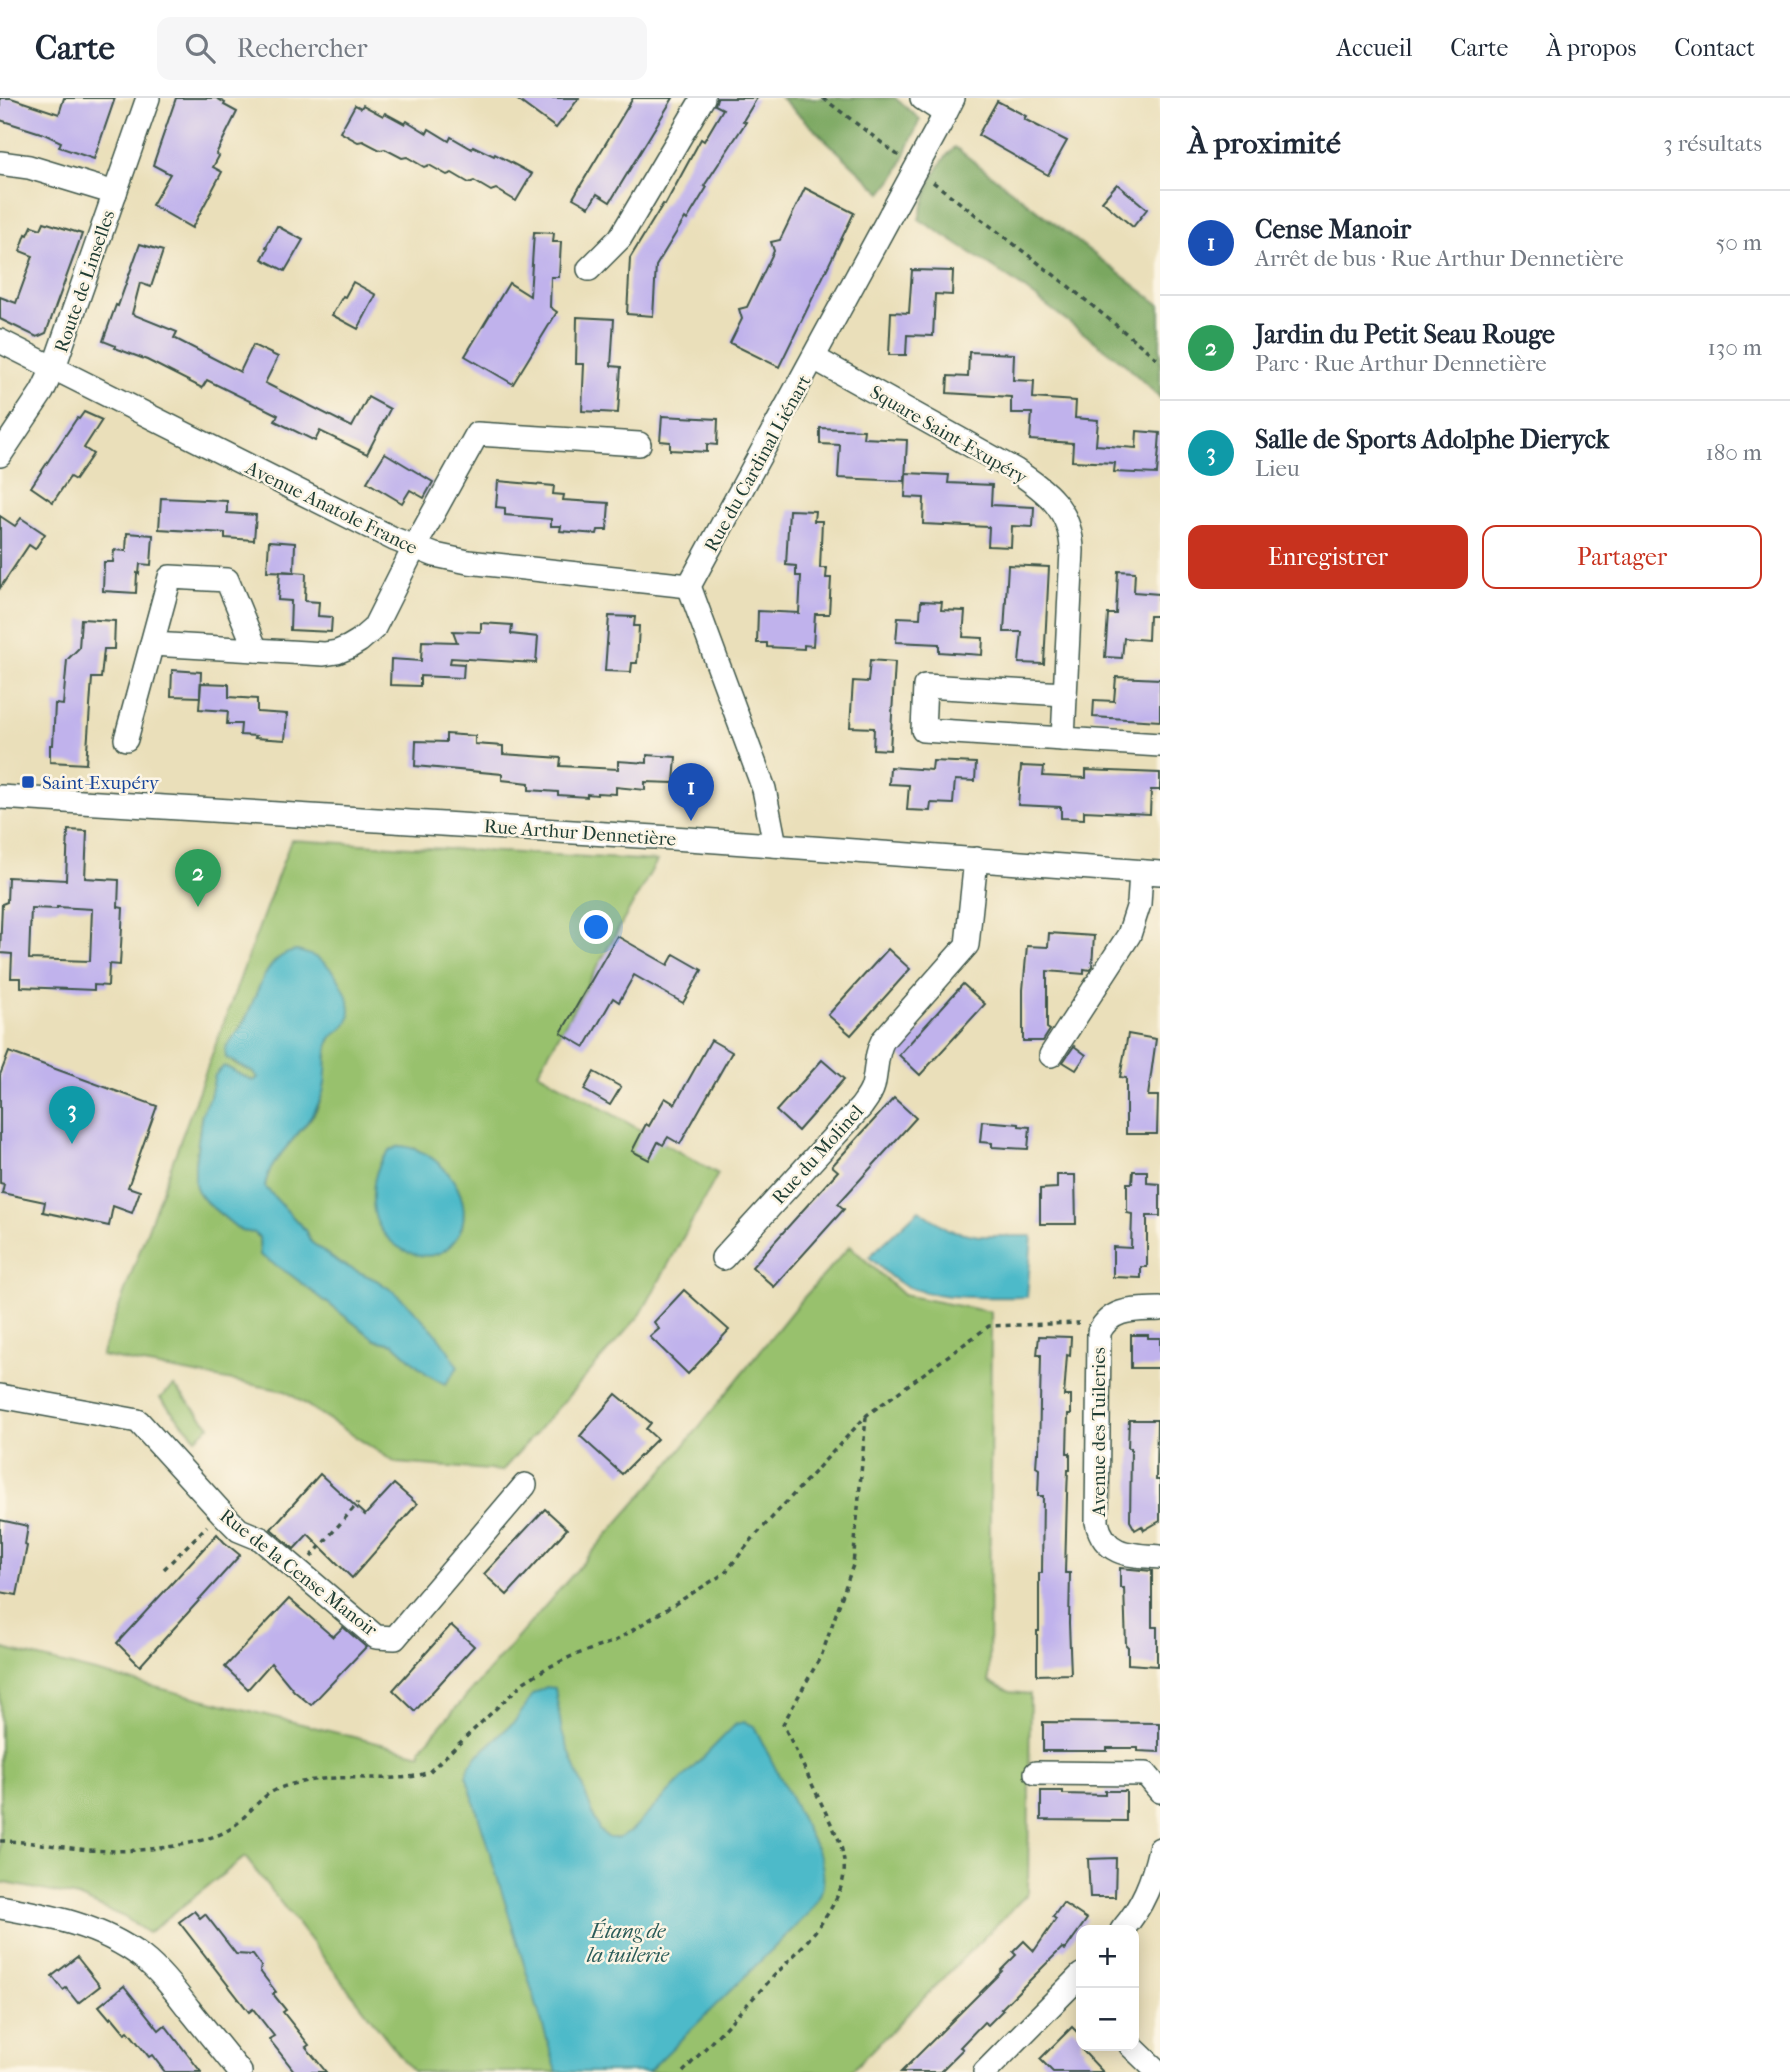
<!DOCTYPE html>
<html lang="fr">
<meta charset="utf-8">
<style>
:root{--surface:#fff;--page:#f6f6f7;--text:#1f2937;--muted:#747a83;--line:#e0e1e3;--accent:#c8321e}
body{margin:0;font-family:"IM FELL French Canon",serif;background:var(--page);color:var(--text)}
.controls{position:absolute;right:21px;bottom:21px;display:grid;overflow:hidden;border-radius:14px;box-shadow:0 4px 18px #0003}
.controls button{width:63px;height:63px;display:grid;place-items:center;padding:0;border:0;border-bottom:2px solid var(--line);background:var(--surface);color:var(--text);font:35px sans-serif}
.you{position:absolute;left:597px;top:830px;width:24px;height:24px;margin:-18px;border:5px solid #fff;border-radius:50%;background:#1a73e8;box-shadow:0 0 0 10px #1a73e833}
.badge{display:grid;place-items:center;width:46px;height:46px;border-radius:50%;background:var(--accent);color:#fff;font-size:23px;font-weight:700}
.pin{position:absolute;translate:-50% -58px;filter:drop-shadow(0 2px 4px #0008)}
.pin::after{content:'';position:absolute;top:37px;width:24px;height:21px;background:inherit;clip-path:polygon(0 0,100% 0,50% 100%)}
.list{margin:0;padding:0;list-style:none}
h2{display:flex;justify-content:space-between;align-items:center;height:91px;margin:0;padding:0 28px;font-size:30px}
h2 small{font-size:23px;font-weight:400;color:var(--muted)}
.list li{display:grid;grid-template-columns:46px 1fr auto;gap:21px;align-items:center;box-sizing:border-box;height:105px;padding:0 28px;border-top:2px solid var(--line)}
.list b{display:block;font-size:26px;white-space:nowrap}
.list p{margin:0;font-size:23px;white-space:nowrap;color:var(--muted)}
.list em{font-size:23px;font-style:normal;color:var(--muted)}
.actions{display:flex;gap:14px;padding:21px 28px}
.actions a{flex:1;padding:16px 0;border:2px solid var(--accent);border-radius:14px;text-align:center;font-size:24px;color:var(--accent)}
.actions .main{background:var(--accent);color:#fff}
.icon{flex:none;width:38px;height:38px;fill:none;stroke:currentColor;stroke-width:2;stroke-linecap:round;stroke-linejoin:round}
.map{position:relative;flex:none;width:1160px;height:1974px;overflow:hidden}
header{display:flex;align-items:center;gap:42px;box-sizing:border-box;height:98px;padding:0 35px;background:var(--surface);border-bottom:2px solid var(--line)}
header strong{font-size:33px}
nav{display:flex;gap:38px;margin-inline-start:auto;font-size:24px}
.search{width:490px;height:63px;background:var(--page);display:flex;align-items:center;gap:18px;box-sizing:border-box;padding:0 24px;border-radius:14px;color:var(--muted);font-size:26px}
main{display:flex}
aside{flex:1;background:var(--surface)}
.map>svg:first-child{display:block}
</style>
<header>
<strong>Carte</strong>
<div class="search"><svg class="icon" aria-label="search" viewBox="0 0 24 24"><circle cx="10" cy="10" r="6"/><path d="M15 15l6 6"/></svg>Rechercher</div>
<nav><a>Accueil</a><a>Carte</a><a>À propos</a><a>Contact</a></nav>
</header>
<main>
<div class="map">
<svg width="1160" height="1974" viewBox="0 0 1160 1974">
<rect width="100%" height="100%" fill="#fcf5e5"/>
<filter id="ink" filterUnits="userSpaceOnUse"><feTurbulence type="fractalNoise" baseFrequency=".0143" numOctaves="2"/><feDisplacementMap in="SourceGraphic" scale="14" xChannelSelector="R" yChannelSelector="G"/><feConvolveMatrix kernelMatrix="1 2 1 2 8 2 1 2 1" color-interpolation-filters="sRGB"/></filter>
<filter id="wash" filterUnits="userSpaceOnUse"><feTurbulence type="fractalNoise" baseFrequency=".00686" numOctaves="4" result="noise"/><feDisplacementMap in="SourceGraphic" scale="28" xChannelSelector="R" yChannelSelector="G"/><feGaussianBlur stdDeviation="1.57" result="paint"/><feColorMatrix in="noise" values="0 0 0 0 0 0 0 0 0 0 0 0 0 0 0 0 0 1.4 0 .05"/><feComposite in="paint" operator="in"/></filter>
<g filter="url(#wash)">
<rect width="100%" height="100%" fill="#eadfba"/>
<!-- green -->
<g fill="#98c16d" stroke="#5c7f50" stroke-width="2" fill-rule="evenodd">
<path d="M291,742l366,21 -119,211 180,102 -77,140 -139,157 -106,-8 -111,-72 -184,-35zM297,853l22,8c4,25 11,51 12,75 0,7 -4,14 -4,21 -2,21 -1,38 -12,57 -14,23 -48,48 -50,75l40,43 6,12 28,21 37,17 18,12 51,92 -18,-10 -33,-30 -18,-4 -85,-65 -31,-20 -1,-17 -4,-5 -14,-2 -34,-28 -9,-11 -3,-8v-21l7,-50 26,-45 25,13 5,-3 -5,-6 -20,-9 -4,-20 14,-19 20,-44zM416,1051c29,16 54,43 46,78z"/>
<polygon points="850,1148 903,1197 991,1214 989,1584 1010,1594 1030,1596 1028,1795 850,1974 413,1974 245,1759 148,1835 124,1819 78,1799 0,1784 0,1550 421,1656 421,1650 671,1364 798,1206"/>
<polygon points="174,1288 210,1328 196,1340 160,1300"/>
</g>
<!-- forest -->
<g fill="#7aa760" stroke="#4c724a" stroke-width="2">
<polygon points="781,0 895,0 920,21 897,76 882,95"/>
<path d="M955,49l205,158v93l-35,-34 -110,-82 -96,-63c8,-27 15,-53 36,-72z"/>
</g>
<!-- water -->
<g fill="#4ebac9" stroke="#367c7e" stroke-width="2">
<path d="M297,853c9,2 18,5 25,10 15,11 34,41 26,61 -3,8 -14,10 -18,18 -5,10 -3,22 -4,32 0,15 -4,27 -12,40 -13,23 -47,49 -49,75l40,43 6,12 28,21 37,17 18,12 16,14 24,25 14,19 10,17c-5,6 -7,12 -13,17l-18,-10 -33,-30 -18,-4 -85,-65 -31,-20 -1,-18 -4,-4 -14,-2 -34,-28 -9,-11 -3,-8v-21l7,-50 8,-17 5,-21 9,-9 29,15 5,-3 -5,-6 -27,-14 -1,-9c5,-10 14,-17 19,-27 13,-25 20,-68 53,-71z"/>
<path d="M401,1048c41,4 81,57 54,94 -21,30 -63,13 -77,-16 -11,-22 -5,-73 23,-78z"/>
<path d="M919,1112l30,20 30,6h53l-5,61c-35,0 -98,4 -129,-15 -10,-6 -19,-17 -29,-25z"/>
<path d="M546,1589l9,1 7,44 37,98 10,8h10l12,-7 105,-107 9,-2 9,4 66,130c7,26 4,39 -13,59l-159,157h-91l-88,-287 -3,-10 4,-10 8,-10 38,-35 17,-26z"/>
</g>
<g id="blocks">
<!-- building -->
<g fill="#c0b2ec" fill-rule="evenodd">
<polygon points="0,0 11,0 59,16 64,0 115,0 94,61 59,49 61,44 44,36 0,22"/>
<polygon points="176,0 216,0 225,5 224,7 237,14 216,56 219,58 213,69 222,74 192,130 152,107 170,76 153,67"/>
<polygon points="515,0 579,0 556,30"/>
<polygon points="633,0 673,0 610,104 597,96 589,109 573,100"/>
<polygon points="717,0 757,0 743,23 746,24 704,88 707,89 687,122 685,120 656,168 653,218 627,216 630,160 663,106 665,107 701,41 704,43 723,11 715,7"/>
<polygon points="997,3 1026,18 1024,21 1067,43 1048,77 978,37"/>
<polygon points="355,7 361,10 363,7 383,18 385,15 405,26 407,23 427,35 429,31 449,43 451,39 472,51 473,48 494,58 495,56 532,76 516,103 496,91 491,93 474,83 469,85 452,75 447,77 429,67 424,69 407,59 402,60 385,51 380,52 363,43 358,44 340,34"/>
<polygon points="1117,86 1147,111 1133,129 1102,103"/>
<polygon points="805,90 854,115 779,269 730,245 742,221 739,211 747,209 774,153 771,144 780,142"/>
<polygon points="44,124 82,136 46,235 37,239 0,221 0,199 16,205 33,158 20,153 26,136 28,137 32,128 41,131"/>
<polygon points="277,128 303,142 285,173 262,161 268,150 266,149"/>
<polygon points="534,134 554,135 553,144 561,144 559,179 551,179 550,209 557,214 513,286 465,258 509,185 530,198"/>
<polygon points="140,146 163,153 151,189 140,185 132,216 177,234 174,240 240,274 253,247 278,259 265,285 352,329 368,299 390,311 367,356 320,333 315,343 275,323 278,317 207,282 202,290 147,262 115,250 116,248 103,243 116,207 118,208"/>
<polygon points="912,172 953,173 952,197 935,196 933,238 907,237 906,257 889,257 891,214 909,215"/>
<polygon points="353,184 376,197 358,231 332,217 343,198 345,199"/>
<polygon points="577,219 614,221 611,268 621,269 618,315 582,313 584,266 576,266"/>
<polygon points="969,254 1014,256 1013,282 1034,283 1033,300 1076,303 1075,320 1098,322 1096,347 1136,350 1137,333 1160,335 1157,376 1114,374 1115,365 1072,363 1073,345 1030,342 1032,315 1011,315 1011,299 947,295 948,278 968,279"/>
<polygon points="84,314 102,322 84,350 93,356 75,382 70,379 53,404 31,389 77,320 79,321"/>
<polygon points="662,318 718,321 717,347 707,346 707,354 670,352 670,344 660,343"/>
<polygon points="820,330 864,332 863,340 907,342 905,383 838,380 840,347 820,346"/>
<polygon points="385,355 433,384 424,400 410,392 402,405 367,384"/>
<polygon points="906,375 949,377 948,385 992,387 991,407 1034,409 1033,429 1012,428 1011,449 988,448 989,429 923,426 924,400 905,399"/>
<polygon points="498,383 554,388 553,396 564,397 563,402 609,405 607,432 598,432 597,436 560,433 561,428 551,428 551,421 505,417 505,410 496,409"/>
<polygon points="161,400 227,403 227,415 256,417 254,442 225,440 225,435 159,431"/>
<polygon points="789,412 815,413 814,423 822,423 820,470 827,470 826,480 831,480 829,516 815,516 813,548 804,547 804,551 767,549 767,545 757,545 758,513 799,515 801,478 796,478 796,468 786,467"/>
<polygon points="0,418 15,428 21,420 45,436 35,451 29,447 0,490"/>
<polygon points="127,435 153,437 151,467 140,466 139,476 137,475 136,495 103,493 104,464 113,464 114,452 126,453"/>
<polygon points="269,443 295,445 294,474 267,473"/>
<polygon points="1008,467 1049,469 1044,566 1019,565 1022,534 1004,534"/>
<polygon points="280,473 306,475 305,503 319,504 318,518 332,519 331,534 290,532 291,503 278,502"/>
<polygon points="1118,473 1135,474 1134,494 1159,496 1158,518 1149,518 1148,542 1124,540 1122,560 1105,559 1108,516 1116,516"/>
<polygon points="921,503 942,504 941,512 965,513 963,539 983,540 982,557 939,554 939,546 896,544 898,519 920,520"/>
<polygon points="609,518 635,519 634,528 639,528 637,565 632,565 631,574 605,573"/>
<polygon points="81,521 115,523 114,551 104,551 101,580 92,580 86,666 50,664 50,647 53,647 55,606 63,607 67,562 79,550"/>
<polygon points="481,525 512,527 511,536 538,539 536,565 451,560 450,565 464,566 463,580 420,578 420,588 390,587 391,561 421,563 422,543 457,544 453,533 481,534"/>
<polygon points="870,562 895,564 890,652 873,651 874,630 850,629 853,583 868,584"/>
<polygon points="172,572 201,574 200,599 171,598"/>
<polygon points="1116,579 1160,581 1160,623 1093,619 1094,602 1114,603"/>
<polygon points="201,585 229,586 229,599 257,601 257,614 287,616 285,642 255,640 256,638 240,637 241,626 227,626 228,613 199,611"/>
<polygon points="446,636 475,638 475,646 503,648 503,656 561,660 560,668 618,671 618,663 647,665 647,657 676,659 674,685 645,684 645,692 616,689 616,696 597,695 597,697 587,696 587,699 558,697 558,694 529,692 529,685 502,682 502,676 415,668 416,643 446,644"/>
<polygon points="933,663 976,665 975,683 955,682 953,706 931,705 930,713 907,712 909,687 889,686 890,669 932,672"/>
<polygon points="1021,668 1044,669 1043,678 1086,680 1086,672 1160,675 1160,692 1151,692 1150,716 1084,713 1084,721 1061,720 1061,709 1018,707"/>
<path d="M68,732l19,1 -2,47 34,2 -1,27 5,1 -3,57 -11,-1 -1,22 -14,-1v5l-73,-3v-9h-10l1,-24 -12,-1 2,-49 5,-2 1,-25 58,3zM57,809l35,2 -2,52 -61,-2 2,-51 26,1z"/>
<polygon points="1049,835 1094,838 1092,868 1090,872 1084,871 1084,876 1047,873 1047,930 1050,932 1043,943 1023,943 1023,892 1027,848 1048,849"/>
<polygon points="617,838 668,867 674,856 702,872 683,905 634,877 619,904 613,900 585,949 561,935"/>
<polygon points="888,851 910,871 851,937 828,917"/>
<polygon points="963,886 985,906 920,977 899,957"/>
<polygon points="1128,936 1156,941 1148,998 1158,998 1157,1036 1126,1036 1126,980 1120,979"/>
<polygon points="711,942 732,954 680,1046 668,1039 663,1047 658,1044 649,1062 632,1053 646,1026 649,1028 665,1000 675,1006"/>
<polygon points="1074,948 1086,957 1076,972 1063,964"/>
<polygon points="9,954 157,1008 128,1089 140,1093 132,1115 113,1108 109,1128 43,1114 45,1104 2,1095 4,1086 0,1085 0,977"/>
<polygon points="822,962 844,981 798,1033 776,1013"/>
<polygon points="594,974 621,989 610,1007 584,992"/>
<polygon points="894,1000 916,1020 838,1106 844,1111 774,1189 752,1169 838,1073 832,1068"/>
<polygon points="982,1023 1019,1026 1019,1028 1030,1029 1028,1051 992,1049 992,1045 980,1044"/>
<polygon points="1133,1073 1147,1073 1147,1085 1160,1086 1160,1118 1147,1118 1147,1169 1141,1169 1141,1180 1113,1179 1113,1149 1131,1150 1132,1116 1127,1115 1127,1085 1132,1085"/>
<polygon points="1057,1077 1075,1077 1076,1126 1040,1126 1040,1091 1057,1090"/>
<polygon points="684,1192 729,1232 688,1276 650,1239 659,1231 654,1224"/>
<polygon points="1131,1237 1148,1237 1148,1240 1160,1240 1160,1270 1131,1270"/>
<polygon points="1039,1238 1071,1239 1070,1258 1067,1257 1064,1298 1071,1298 1071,1316 1068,1316 1067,1355 1070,1355 1070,1372 1068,1372 1067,1397 1065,1475 1070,1475 1069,1525 1071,1576 1037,1577 1037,1533 1039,1533 1039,1475 1042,1475 1043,1398 1038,1398 1039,1371 1036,1369 1037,1355 1039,1355 1041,1257 1037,1257"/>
<polygon points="616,1296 651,1325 646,1331 657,1341 622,1376 580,1338"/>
<polygon points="1129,1322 1157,1322 1156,1382 1160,1382 1160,1423 1144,1432 1142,1428 1135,1432 1130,1423 1131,1350 1128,1350"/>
<polygon points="320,1376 365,1417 394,1386 417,1406 352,1480 308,1436 294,1451 271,1431"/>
<polygon points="545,1411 567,1431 507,1497 484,1476"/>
<polygon points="0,1422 28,1428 25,1447 27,1448 17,1497 0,1494"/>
<polygon points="217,1436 224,1444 240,1457 140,1568 117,1545"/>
<polygon points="1120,1470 1152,1473 1152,1529 1157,1529 1157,1568 1128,1566 1128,1549 1126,1547 1124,1490 1120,1490"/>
<polygon points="289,1501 333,1539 343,1529 366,1549 311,1607 294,1593 271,1565 248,1591 225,1569"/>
<polygon points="451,1527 474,1548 415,1613 393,1592"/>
<polygon points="1043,1624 1159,1625 1159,1654 1138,1653 1138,1650 1107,1650 1107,1653 1043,1653"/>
<polygon points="1041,1693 1063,1693 1063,1696 1105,1697 1105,1693 1126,1693 1126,1723 1041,1722"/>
<polygon points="1116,1760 1115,1799 1090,1799 1088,1761"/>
<polygon points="1063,1805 1087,1821 1065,1852 1062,1850 1001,1911 1003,1912 988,1927 984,1924 960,1949 963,1951 940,1974 901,1974 1002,1873 1001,1872 1016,1857 1013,1854 1024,1843 1034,1853 1056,1821 1053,1819"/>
<polygon points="194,1813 200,1820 205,1816 236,1856 253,1857 261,1868 260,1873 276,1894 273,1896 286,1912 283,1914 309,1947 306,1949 326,1974 295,1974 269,1941 274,1938 253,1911 249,1914 179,1824"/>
<polygon points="77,1859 100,1888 78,1905 66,1890 63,1892 52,1878"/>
<polygon points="124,1888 159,1932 165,1927 201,1974 165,1974 152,1957 149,1959 128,1933 125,1935 112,1919 110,1921 99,1908"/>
<polygon points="1072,1929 1081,1938 1081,1948 1085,1950 1083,1953 1103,1974 1053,1974 1040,1961"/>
</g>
</g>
</g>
<g filter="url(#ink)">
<use href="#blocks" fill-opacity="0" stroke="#3d5548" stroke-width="2"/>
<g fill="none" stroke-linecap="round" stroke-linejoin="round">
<!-- minor casing -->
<g stroke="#3d5548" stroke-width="26">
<g id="minor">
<polyline points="922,0 945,15"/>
<polyline points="940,26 953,0"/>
<polyline points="0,65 29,69 115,95"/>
<polyline points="589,171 620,140 703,0"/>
<polyline points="0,243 394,441 435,457 468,464 689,488"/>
<path d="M814,260l201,112c31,21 56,39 57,80l-9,189 97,6"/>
<polyline points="0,357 42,294 54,269 148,0"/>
<polyline points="152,546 324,556 337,554 349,549 359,543 374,530 414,450 477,336 639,346"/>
<polyline points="126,641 170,479 227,482 256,552"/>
<polyline points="1063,641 923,632 925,588 1065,596"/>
<polyline points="0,699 688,741 1160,775"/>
<polyline points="775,747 764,691 689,488 891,116"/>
<polyline points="1051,957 1129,837 1139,806 1141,774"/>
<path d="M723,1160l138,-151c5,-7 10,-13 12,-21 4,-16 2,-31 10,-46l84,-95 9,-86"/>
<path d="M1160,1211c-25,1 -48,-2 -61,23l-2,190c7,34 34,33 63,35"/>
<polyline points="0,1298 138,1323 221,1414 239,1432 261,1441 376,1539 395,1540 525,1387"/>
<polyline points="1036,1675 1146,1676 1160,1693"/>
<path d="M0,1809c50,9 100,18 142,50 18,14 33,34 47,52 17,21 34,42 51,63"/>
<path d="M1122,1832c21,-24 31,-50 38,-81"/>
<polyline points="1131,1948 1158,1974"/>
<polyline points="985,1974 1081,1877"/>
</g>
</g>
<!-- path -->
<g stroke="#3d5548" stroke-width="3.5" stroke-dasharray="5 5" stroke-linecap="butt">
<polyline points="823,0 899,58"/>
<polyline points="933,84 1067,187 1160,263"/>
<polyline points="311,1459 358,1405"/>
<polyline points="164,1471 207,1428"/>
<path d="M0,1743c27,0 53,5 80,8 38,5 101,0 138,-14 20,-7 32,-27 49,-40 10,-7 23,-11 35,-13 21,-4 43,-5 64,-4 22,0 42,2 63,-6l95,-90 21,-13 27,-13 43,-15 110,-68 29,-36 113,-122 122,-89 90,-3"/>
<path d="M683,1974c30,-32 60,-63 90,-95 24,-25 52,-51 66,-85 8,-18 6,-34 0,-52l-56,-116 39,-70 31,-89 13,-148"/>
</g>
<!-- minor -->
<use href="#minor" stroke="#fff" stroke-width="23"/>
<!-- minor-bridge casing -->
<g stroke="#3d5548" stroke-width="26" stroke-linecap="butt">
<polyline id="minor-bridge" points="891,116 940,26"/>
</g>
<!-- minor-bridge -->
<use href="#minor-bridge" stroke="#fff" stroke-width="23"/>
</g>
</g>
<!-- markers -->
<rect fill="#1a4fb4" stroke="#fcf5e5" stroke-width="2.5" x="21" y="677" width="14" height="14" rx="3.5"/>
<g text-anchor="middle" stroke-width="5" stroke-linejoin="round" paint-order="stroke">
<!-- street labels -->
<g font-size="19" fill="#1f3d34" stroke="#fcf5e5">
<text transform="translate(84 183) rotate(-71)" y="7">Route de Linselles</text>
<text transform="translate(949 336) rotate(30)" y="7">Square Saint-Exupéry</text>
<text transform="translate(757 365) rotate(-61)" y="7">Rue du Cardinal Liénart</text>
<text transform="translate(332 409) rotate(26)" y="7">Avenue Anatole France</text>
<text transform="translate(580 734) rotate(4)" y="7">Rue Arthur Dennetière</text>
<text transform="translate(817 1056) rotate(-48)" y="7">Rue du Molinel</text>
<text transform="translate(1098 1334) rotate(-90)" y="7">Avenue des Tuileries</text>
<text transform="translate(299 1474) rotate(38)" y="7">Rue de la Cense Manoir</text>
</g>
<!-- transit labels -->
<g font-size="19" fill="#164399" stroke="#fcf5e5" text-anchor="start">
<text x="42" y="691">Saint-Exupéry</text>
</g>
<!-- water labels -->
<g font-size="21" font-style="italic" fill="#2b5c59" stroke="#fcf5e5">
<text x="628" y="1840">Étang de<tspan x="628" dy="24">la tuilerie</tspan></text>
</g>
</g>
</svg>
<div class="controls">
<button>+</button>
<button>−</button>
</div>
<div class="you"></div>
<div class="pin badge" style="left:691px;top:723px;background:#1a4fb4">1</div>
<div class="pin badge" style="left:198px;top:809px;background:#2e9e5b">2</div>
<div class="pin badge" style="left:72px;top:1046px;background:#0f9aa8">3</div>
</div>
<aside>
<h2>À proximité<small>3 résultats</small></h2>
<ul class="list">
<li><span class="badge" style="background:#1a4fb4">1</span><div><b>Cense Manoir</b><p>Arrêt de bus · Rue Arthur Dennetière</p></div><em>50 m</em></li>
<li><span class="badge" style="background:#2e9e5b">2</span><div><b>Jardin du Petit Seau Rouge</b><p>Parc · Rue Arthur Dennetière</p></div><em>130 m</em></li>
<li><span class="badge" style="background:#0f9aa8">3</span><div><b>Salle de Sports Adolphe Dieryck</b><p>Lieu</p></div><em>180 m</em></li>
</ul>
<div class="actions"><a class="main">Enregistrer</a><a>Partager</a></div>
</aside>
</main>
